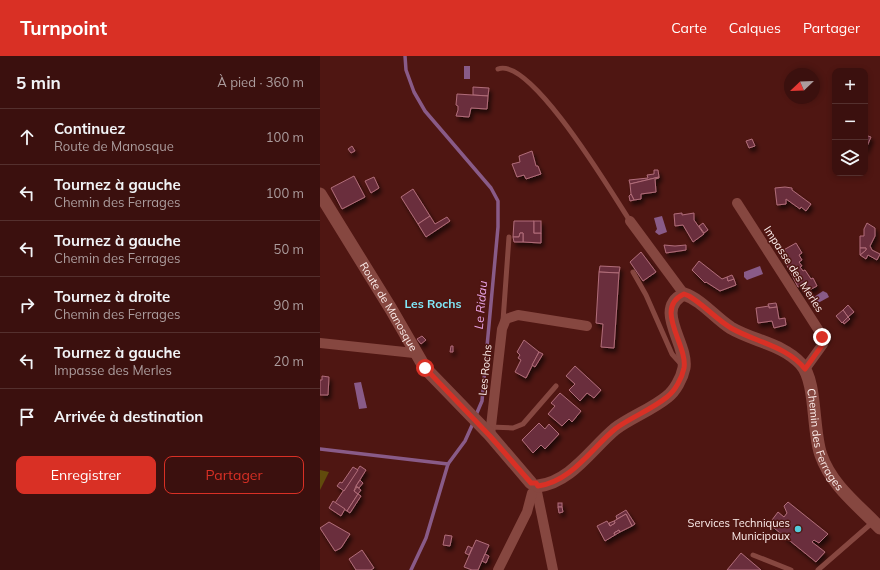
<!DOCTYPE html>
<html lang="fr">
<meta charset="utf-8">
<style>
:root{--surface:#3b100e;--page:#421917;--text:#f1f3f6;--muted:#ac9d9e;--line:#54302e;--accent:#d93025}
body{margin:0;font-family:Mulish,sans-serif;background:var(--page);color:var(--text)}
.controls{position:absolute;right:12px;top:12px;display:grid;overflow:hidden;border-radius:8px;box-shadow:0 2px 6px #0003}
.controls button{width:36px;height:36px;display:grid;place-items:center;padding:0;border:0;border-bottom:1px solid var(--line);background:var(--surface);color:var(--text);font:20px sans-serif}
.compass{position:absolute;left:464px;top:12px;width:36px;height:36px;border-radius:50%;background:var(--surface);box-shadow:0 2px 6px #0003;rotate:247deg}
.stop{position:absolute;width:12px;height:12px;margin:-9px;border:3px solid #d93025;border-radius:50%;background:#fff}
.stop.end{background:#d93025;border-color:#fff;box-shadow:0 1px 4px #0008}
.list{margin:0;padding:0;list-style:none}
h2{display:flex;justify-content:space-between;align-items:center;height:52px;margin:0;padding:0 16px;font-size:17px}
h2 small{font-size:13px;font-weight:400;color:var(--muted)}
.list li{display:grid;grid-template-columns:26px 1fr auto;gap:12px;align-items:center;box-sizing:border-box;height:56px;padding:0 16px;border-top:1px solid var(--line)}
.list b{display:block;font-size:15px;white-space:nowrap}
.list p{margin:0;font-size:13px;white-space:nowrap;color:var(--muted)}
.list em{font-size:13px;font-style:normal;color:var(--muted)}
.actions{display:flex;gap:8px;padding:12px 16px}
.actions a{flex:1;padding:9px 0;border:1px solid var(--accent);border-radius:8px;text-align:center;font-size:14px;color:var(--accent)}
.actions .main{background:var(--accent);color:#fff}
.icon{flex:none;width:22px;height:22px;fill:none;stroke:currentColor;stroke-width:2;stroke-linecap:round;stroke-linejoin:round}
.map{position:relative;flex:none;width:560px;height:514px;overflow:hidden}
header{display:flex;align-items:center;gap:24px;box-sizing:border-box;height:56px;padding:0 20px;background:var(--accent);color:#fff}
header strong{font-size:19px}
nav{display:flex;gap:22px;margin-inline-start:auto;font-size:14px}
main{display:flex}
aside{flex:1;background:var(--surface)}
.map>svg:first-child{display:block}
</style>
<header>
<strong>Turnpoint</strong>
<nav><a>Carte</a><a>Calques</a><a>Partager</a></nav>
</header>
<main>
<aside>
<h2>5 min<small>À pied · 360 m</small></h2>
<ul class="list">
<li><svg class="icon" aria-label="ahead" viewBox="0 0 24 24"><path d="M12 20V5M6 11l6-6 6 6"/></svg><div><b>Continuez</b><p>Route de Manosque</p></div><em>100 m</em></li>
<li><svg class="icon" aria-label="left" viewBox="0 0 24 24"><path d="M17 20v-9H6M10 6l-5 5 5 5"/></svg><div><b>Tournez à gauche</b><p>Chemin des Ferrages</p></div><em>100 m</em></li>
<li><svg class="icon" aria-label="left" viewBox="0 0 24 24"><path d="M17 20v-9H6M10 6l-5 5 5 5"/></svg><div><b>Tournez à gauche</b><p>Chemin des Ferrages</p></div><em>50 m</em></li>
<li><svg class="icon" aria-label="right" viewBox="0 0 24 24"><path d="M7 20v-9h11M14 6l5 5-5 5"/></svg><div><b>Tournez à droite</b><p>Chemin des Ferrages</p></div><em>90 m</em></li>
<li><svg class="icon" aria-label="left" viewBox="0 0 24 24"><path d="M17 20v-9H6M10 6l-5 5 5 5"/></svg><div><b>Tournez à gauche</b><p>Impasse des Merles</p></div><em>20 m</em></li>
<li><svg class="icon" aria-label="arrive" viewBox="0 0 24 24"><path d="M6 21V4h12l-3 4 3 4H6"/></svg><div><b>Arrivée à destination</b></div></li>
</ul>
<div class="actions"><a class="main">Enregistrer</a><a>Partager</a></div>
</aside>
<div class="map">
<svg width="560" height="514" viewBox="0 0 560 514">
<defs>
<filter id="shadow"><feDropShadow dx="2.5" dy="4" stdDeviation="2" flood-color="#0009"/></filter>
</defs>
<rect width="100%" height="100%" fill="#4f1612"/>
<!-- green -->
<polygon fill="#614b0c" points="0,414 9,416 0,434"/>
<!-- water -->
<g fill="#895b88">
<rect x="144" y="10" width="6" height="13"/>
<polygon points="342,160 347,176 339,179 335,176 337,173 334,162"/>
<polygon points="440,210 443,218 427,224 424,221 424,216"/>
<polygon points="503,235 507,237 509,241 498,247 494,246 494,241"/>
<polygon points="41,326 47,352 39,353 34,327"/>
</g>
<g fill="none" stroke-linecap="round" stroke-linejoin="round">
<!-- stream -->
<g stroke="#895b88" stroke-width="3.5">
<polyline points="85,0 86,14 94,36 105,55 171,132 178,145 178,171 162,345 156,359"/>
<polyline points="0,393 128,408"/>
<polyline points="91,514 106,482 128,408 145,385 154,365"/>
</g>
</g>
<!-- building -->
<g fill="#6b2f3d" stroke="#b16d7a" filter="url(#shadow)">
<polygon points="153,31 169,32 168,40 153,39"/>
<polygon points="137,38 168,40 167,53 151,52 149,61 136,60 138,54 138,50 136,49"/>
<polygon points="545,79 551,81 545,95"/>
<polygon points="432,83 435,90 429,92 426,85"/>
<polygon points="32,90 35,95 31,97 28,93"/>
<polygon points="212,95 216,110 218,110 221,118 206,123 204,119 197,121 192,108 200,106 199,100"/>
<polygon points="334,114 338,114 339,121 310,128 309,124 328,122 327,119 334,118"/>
<polygon points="34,120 45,141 22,153 11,132"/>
<polygon points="54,121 59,132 51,137 45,125"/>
<polygon points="339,121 339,122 335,123 336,136 321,138 321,143 314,144 311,138 310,128"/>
<polygon points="465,131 472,132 472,134 491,148 486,155 481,151 480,153 466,143 466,148 457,149 455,132"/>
<polygon points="93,133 110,160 98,168 81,141"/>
<polygon points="311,138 314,144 310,145 309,140"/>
<polygon points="362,157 362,159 374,157 374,164 384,178 373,186 363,169 355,170 354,158"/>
<polygon points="110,160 115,168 127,161 130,165 106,181 98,168"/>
<polygon points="194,165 214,165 214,177 221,177 221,187 203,186 203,177 200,177 199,181 193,181"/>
<rect x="214" y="165" width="7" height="12"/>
<polygon points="383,167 388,174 384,177 379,170"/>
<polygon points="547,167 555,172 555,180 550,190 552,194 560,198 557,204 548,199 546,203 540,199 546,194 546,192 540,192 540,180 544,180 544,173"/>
<polygon points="200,177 203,177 203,186 194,186 193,181 199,181"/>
<polygon points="476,187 482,197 479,199 482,204 479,206 482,210 480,211 483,215 485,214 491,223 493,222 497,230 484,237 480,230 478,231 460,196"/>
<polygon points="344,189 355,190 366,189 366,194 346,197"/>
<polygon points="540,192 546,192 546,194 540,199"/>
<polygon points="321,196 336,216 323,225 310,206"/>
<polygon points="379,205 402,223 407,221 408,225 414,223 416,229 400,235 386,226 385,227 372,214"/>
<polygon points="280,210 300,211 299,217 279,216"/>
<polygon points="279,216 299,217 294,292 281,291 283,268 276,267"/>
<polygon points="412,219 414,223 408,225 407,221"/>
<polygon points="456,247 457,251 449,252 448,248"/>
<polygon points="528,249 534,256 528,261 523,254"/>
<polygon points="449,250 449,252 457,251 459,263 465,262 466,269 454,272 452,265 438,267 436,252"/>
<polygon points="523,254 528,261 522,267 516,260"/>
<polygon points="528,261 530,263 524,268 523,266"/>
<polygon points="102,280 106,284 101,288 97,283"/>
<polygon points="204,284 219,296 206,322 195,316 201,304 198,302 200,299 197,296"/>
<polygon points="131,290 133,290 133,296 130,296"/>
<polygon points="219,296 223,298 215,311 212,309"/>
<polygon points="255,310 281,334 274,342 267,337 260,345 249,334 255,328 246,320"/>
<polygon points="2,320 9,321 8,339 0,339 0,324 2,324"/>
<polygon points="240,337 261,355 252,366 249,363 242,370 228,358 235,350 231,347"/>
<polygon points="219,367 225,373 229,368 239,378 225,393 221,389 213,397 202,384"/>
<polygon points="40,410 46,414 36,430 34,435 38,438 27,455 15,447"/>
<polygon points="33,411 38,414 24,435 17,430 20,426 22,427"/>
<polygon points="40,424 43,427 39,432 36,430"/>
<polygon points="37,431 41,434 38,438 34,435"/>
<polygon points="38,438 41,440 30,457 27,455"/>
<polygon points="13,445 25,453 21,460 9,452"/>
<polygon points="468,446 508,478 499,487 494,484 492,486 505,496 496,506 449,468 458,456 464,461 467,457 464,450"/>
<rect x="238" y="447" width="4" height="4"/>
<polygon points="238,451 242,451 243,456 239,457"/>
<polygon points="306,454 315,468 312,470 306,458 297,463 296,460"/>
<polygon points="306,458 312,470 300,476 299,474 294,477 295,479 285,485 277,470 287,465 290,470 295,467 294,465"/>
<polygon points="294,465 295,467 290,470 289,467"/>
<polygon points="9,466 30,478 21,492 15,495 0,472"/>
<polygon points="299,474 300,476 295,479 294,477"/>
<polygon points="125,479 132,480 130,490 123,489"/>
<polygon points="156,484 169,489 158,514 152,514 144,511"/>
<polygon points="148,490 152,492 149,499 145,497"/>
<polygon points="42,494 54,512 51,514 36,514 29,503"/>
<polygon points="421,497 441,514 407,514"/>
<polygon points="165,498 169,500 166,507 162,505"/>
</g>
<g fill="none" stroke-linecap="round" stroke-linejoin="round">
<!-- service -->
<g stroke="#864740" stroke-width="5">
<path d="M178,13c33,-13 115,126 132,152"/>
<polyline points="313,216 326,239 352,298 361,308"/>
<polyline points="183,265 189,181"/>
<polyline points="170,371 193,372 203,368 236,330"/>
<polyline points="433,499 471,514"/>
<polyline points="498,514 553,466"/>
</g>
<!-- minor -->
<g stroke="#864740" stroke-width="10">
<polyline points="417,147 503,281 503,288 485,313"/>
<polyline points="310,165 364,238"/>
<polyline points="0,287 94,297"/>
<polyline points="170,379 182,273 186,263 198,259 267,270"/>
<polyline points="217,436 233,514"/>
<polyline points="178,514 207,456 212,437"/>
</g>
<!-- tertiary -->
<g stroke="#864740" stroke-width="13">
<path id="s1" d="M0,138l71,115 34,59 65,67 41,48"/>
<path id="s2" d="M218,430c33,-4 53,-37 77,-57 16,-12 36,-19 52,-32 8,-6 15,-19 17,-29 4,-24 -31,-59 0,-74 18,6 31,24 47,34 22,13 52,16 70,36 16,17 11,67 20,91 10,30 38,51 59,73"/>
</g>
</g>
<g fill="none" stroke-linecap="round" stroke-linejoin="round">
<!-- route -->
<path stroke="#d93025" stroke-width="5" d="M105,312l65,68 41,47h5l2,3c33,-4 53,-37 77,-57 16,-12 36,-19 52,-32 8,-6 15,-19 17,-29 4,-23 -31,-60 0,-74l5,2c15,9 27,23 42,32 24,14 56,18 74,41l18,-25 -1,-7"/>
</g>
<!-- markers -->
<circle fill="#53cbdb" stroke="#4f1612" stroke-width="1.5" cx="478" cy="473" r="4"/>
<g text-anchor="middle" stroke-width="3" stroke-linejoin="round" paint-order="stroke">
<!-- street labels -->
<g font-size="11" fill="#fdedeb" stroke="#4f1612">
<text transform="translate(474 213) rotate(57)" y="4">Impasse des Merles</text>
<text dy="4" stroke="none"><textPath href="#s1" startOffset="132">Route de Manosque</textPath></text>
<text transform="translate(165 314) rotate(-84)" y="4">Les Rochs</text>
<text dy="4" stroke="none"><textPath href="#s2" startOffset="492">Chemin des Ferrages</textPath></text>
</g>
<!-- poi labels -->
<g font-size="11" fill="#fdedeb" stroke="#4f1612" text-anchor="end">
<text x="470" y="471">Services Techniques<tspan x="470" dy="13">Municipaux</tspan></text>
</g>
<!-- neighbourhood labels -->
<g font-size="12" font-weight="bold" fill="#81eafa" stroke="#4f1612">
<text x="113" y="252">Les Rochs</text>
</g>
<!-- water labels -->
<g font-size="12" font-style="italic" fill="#e9a4e6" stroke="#4f1612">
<text transform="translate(161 249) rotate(-85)" y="4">Le Ridau</text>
</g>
</g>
</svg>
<div class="controls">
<button>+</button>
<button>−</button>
<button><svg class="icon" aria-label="layers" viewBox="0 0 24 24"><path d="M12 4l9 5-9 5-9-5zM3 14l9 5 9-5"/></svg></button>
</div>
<svg class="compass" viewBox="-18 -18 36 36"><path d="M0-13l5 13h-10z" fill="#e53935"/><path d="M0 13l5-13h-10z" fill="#ac9d9e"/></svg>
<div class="stop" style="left:105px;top:312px"></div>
<div class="stop end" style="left:502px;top:281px"></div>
</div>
</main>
